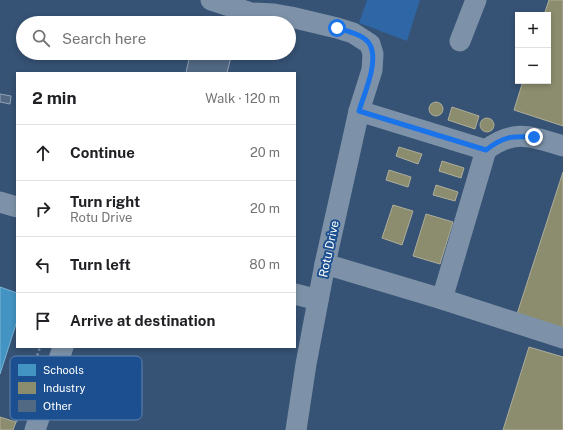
<!DOCTYPE html>
<meta charset="utf-8">
<style>
:root{--surface:#fff;--page:#f6f6f6;--text:#202124;--muted:#757577;--line:#e0e0e0}
body{margin:0;font-family:"Public Sans",sans-serif;background:var(--page);color:var(--text)}
.controls{position:absolute;right:12px;top:12px;display:grid;overflow:hidden;border-radius:0px;box-shadow:0 2px 6px #0003}
.controls button{width:36px;height:36px;display:grid;place-items:center;padding:0;border:0;border-bottom:1px solid var(--line);background:var(--surface);color:var(--text);font:20px sans-serif}
.stop{position:absolute;width:12px;height:12px;margin:-9px;border:3px solid #1a73e8;border-radius:50%;background:#fff}
.stop.end{background:#1a73e8;border-color:#fff;box-shadow:0 1px 4px #0008}
.list{margin:0;padding:0;list-style:none}
h2{display:flex;justify-content:space-between;align-items:center;height:52px;margin:0;padding:0 16px;font-size:17px}
h2 small{font-size:13px;font-weight:400;color:var(--muted)}
.list li{display:grid;grid-template-columns:26px 1fr auto;gap:12px;align-items:center;box-sizing:border-box;height:56px;padding:0 16px;border-top:1px solid var(--line)}
.list b{display:block;font-size:15px;white-space:nowrap}
.list p{margin:0;font-size:13px;white-space:nowrap;color:var(--muted)}
.list em{font-size:13px;font-style:normal;color:var(--muted)}
.icon{flex:none;width:22px;height:22px;fill:none;stroke:currentColor;stroke-width:2;stroke-linecap:round;stroke-linejoin:round}
.map{position:relative;flex:none;width:563px;height:430px;overflow:hidden}
.search{position:absolute;background:var(--surface);box-shadow:0 2px 6px #0003;left:16px;top:16px;width:280px;height:44px;display:flex;align-items:center;gap:10px;box-sizing:border-box;padding:0 14px;border-radius:22px;color:var(--muted);font-size:15px}
.panel{position:absolute;background:var(--surface);box-shadow:0 2px 6px #0003;left:16px;top:72px;width:280px;height:276px;border-radius:0px}
.map>svg:first-child{display:block}
</style>
<div class="map">
<svg width="563" height="430" viewBox="0 0 563 430">
<rect width="100%" height="100%" fill="#365274"/>
<!-- green -->
<polygon fill="#2f66a5" points="367,0 420,0 407,41 359,23"/>
<!-- schools -->
<polygon fill="#4393c3" stroke="#7bb3d5" points="0,287 17,293 17,321 0,374"/>
<!-- industry -->
<g fill="#8c8c6e" stroke="#aeae9a">
<polygon points="549,0 563,0 563,126 514,110 523,81 548,81 548,15 544,15"/>
<circle cx="436" cy="109" r="7"/>
<polygon points="452,107 479,116 475,129 448,120"/>
<circle cx="487" cy="125" r="7"/>
<polygon points="399,147 422,154 418,164 396,156"/>
<polygon points="442,161 464,168 461,178 439,171"/>
<polygon points="389,170 411,177 408,187 386,180"/>
<polygon points="563,172 563,329 517,314"/>
<polygon points="436,185 458,192 455,201 433,195"/>
<polygon points="393,205 413,211 402,245 382,238"/>
<polygon points="426,214 453,222 440,264 413,256"/>
<polygon points="529,347 563,357 563,430 503,430"/>
<polygon points="0,417 16,422 13,430 0,430"/>
</g>
<!-- building -->
<g fill="#526984" stroke="#92a2b6">
<polygon points="195,53 203,55 203,53 232,53 227,73 186,73 190,54 195,55"/>
<polygon points="0,94 11,96 10,104 0,102"/>
</g>
<g fill="none" stroke-linecap="round" stroke-linejoin="round">
<!-- path -->
<polyline stroke="#7d92a8" stroke-width="2.5" stroke-dasharray="2 3" stroke-linecap="butt" points="16,422 40,347"/>
<!-- minor -->
<g stroke="#7d92a8" stroke-width="21">
<polyline points="211,0 251,13 274,14 291,17 337,28 353,33 370,44 373,54 372,70 359,111 325,264 306,364 296,430"/>
<polyline points="460,41 476,0"/>
<path d="M486,150c28,-22 47,-13 77,-4"/>
<polyline points="0,202 17,207"/>
<polyline points="325,264 442,299 486,150 359,111"/>
<polyline points="295,294 318,300"/>
<polyline points="442,299 563,338"/>
<polyline points="35,430 63,347"/>
</g>
</g>
<g fill="none" stroke-linecap="round" stroke-linejoin="round">
<!-- route -->
<path stroke="#1a73e8" stroke-width="5" d="M337,28c10,3 28,7 33,17 9,17 -6,49 -11,66l127,39c18,-14 26,-14 48,-13"/>
</g>
<g text-anchor="middle" stroke-width="4" stroke-linejoin="round" paint-order="stroke">
<!-- street labels -->
<g font-size="12" fill="#fff" stroke="#1b4f8f">
<text transform="translate(329 249) rotate(-78)" y="4">Rotu Drive</text>
</g>
</g>
<!-- legend -->
<rect x="10" y="356" width="132" height="64" rx="6" fill="#1b4f8f" stroke="#5f84b1" stroke-width="1"/>
<rect x="18" y="364" width="18" height="12" fill="#4393c3"/>
<rect x="18" y="382" width="18" height="12" fill="#8c8c6e"/>
<rect x="18" y="400" width="18" height="12" fill="#526984"/>
<g font-size="11" fill="#fff">
<text x="43" y="374">Schools</text>
<text x="43" y="392">Industry</text>
<text x="43" y="410">Other</text>
</g>
</svg>
<div class="controls">
<button>+</button>
<button>−</button>
</div>
<div class="stop" style="left:337px;top:28px"></div>
<div class="stop end" style="left:534px;top:137px"></div>
<div class="search"><svg class="icon" aria-label="search" viewBox="0 0 24 24"><circle cx="10" cy="10" r="6"/><path d="M15 15l6 6"/></svg>Search here</div>
<section class="panel">
<h2>2 min<small>Walk · 120 m</small></h2>
<ul class="list">
<li><svg class="icon" aria-label="ahead" viewBox="0 0 24 24"><path d="M12 20V5M6 11l6-6 6 6"/></svg><div><b>Continue</b></div><em>20 m</em></li>
<li><svg class="icon" aria-label="right" viewBox="0 0 24 24"><path d="M7 20v-9h11M14 6l5 5-5 5"/></svg><div><b>Turn right</b><p>Rotu Drive</p></div><em>20 m</em></li>
<li><svg class="icon" aria-label="left" viewBox="0 0 24 24"><path d="M17 20v-9H6M10 6l-5 5 5 5"/></svg><div><b>Turn left</b></div><em>80 m</em></li>
<li><svg class="icon" aria-label="arrive" viewBox="0 0 24 24"><path d="M6 21V4h12l-3 4 3 4H6"/></svg><div><b>Arrive at destination</b></div></li>
</ul>
</section>
</div>
